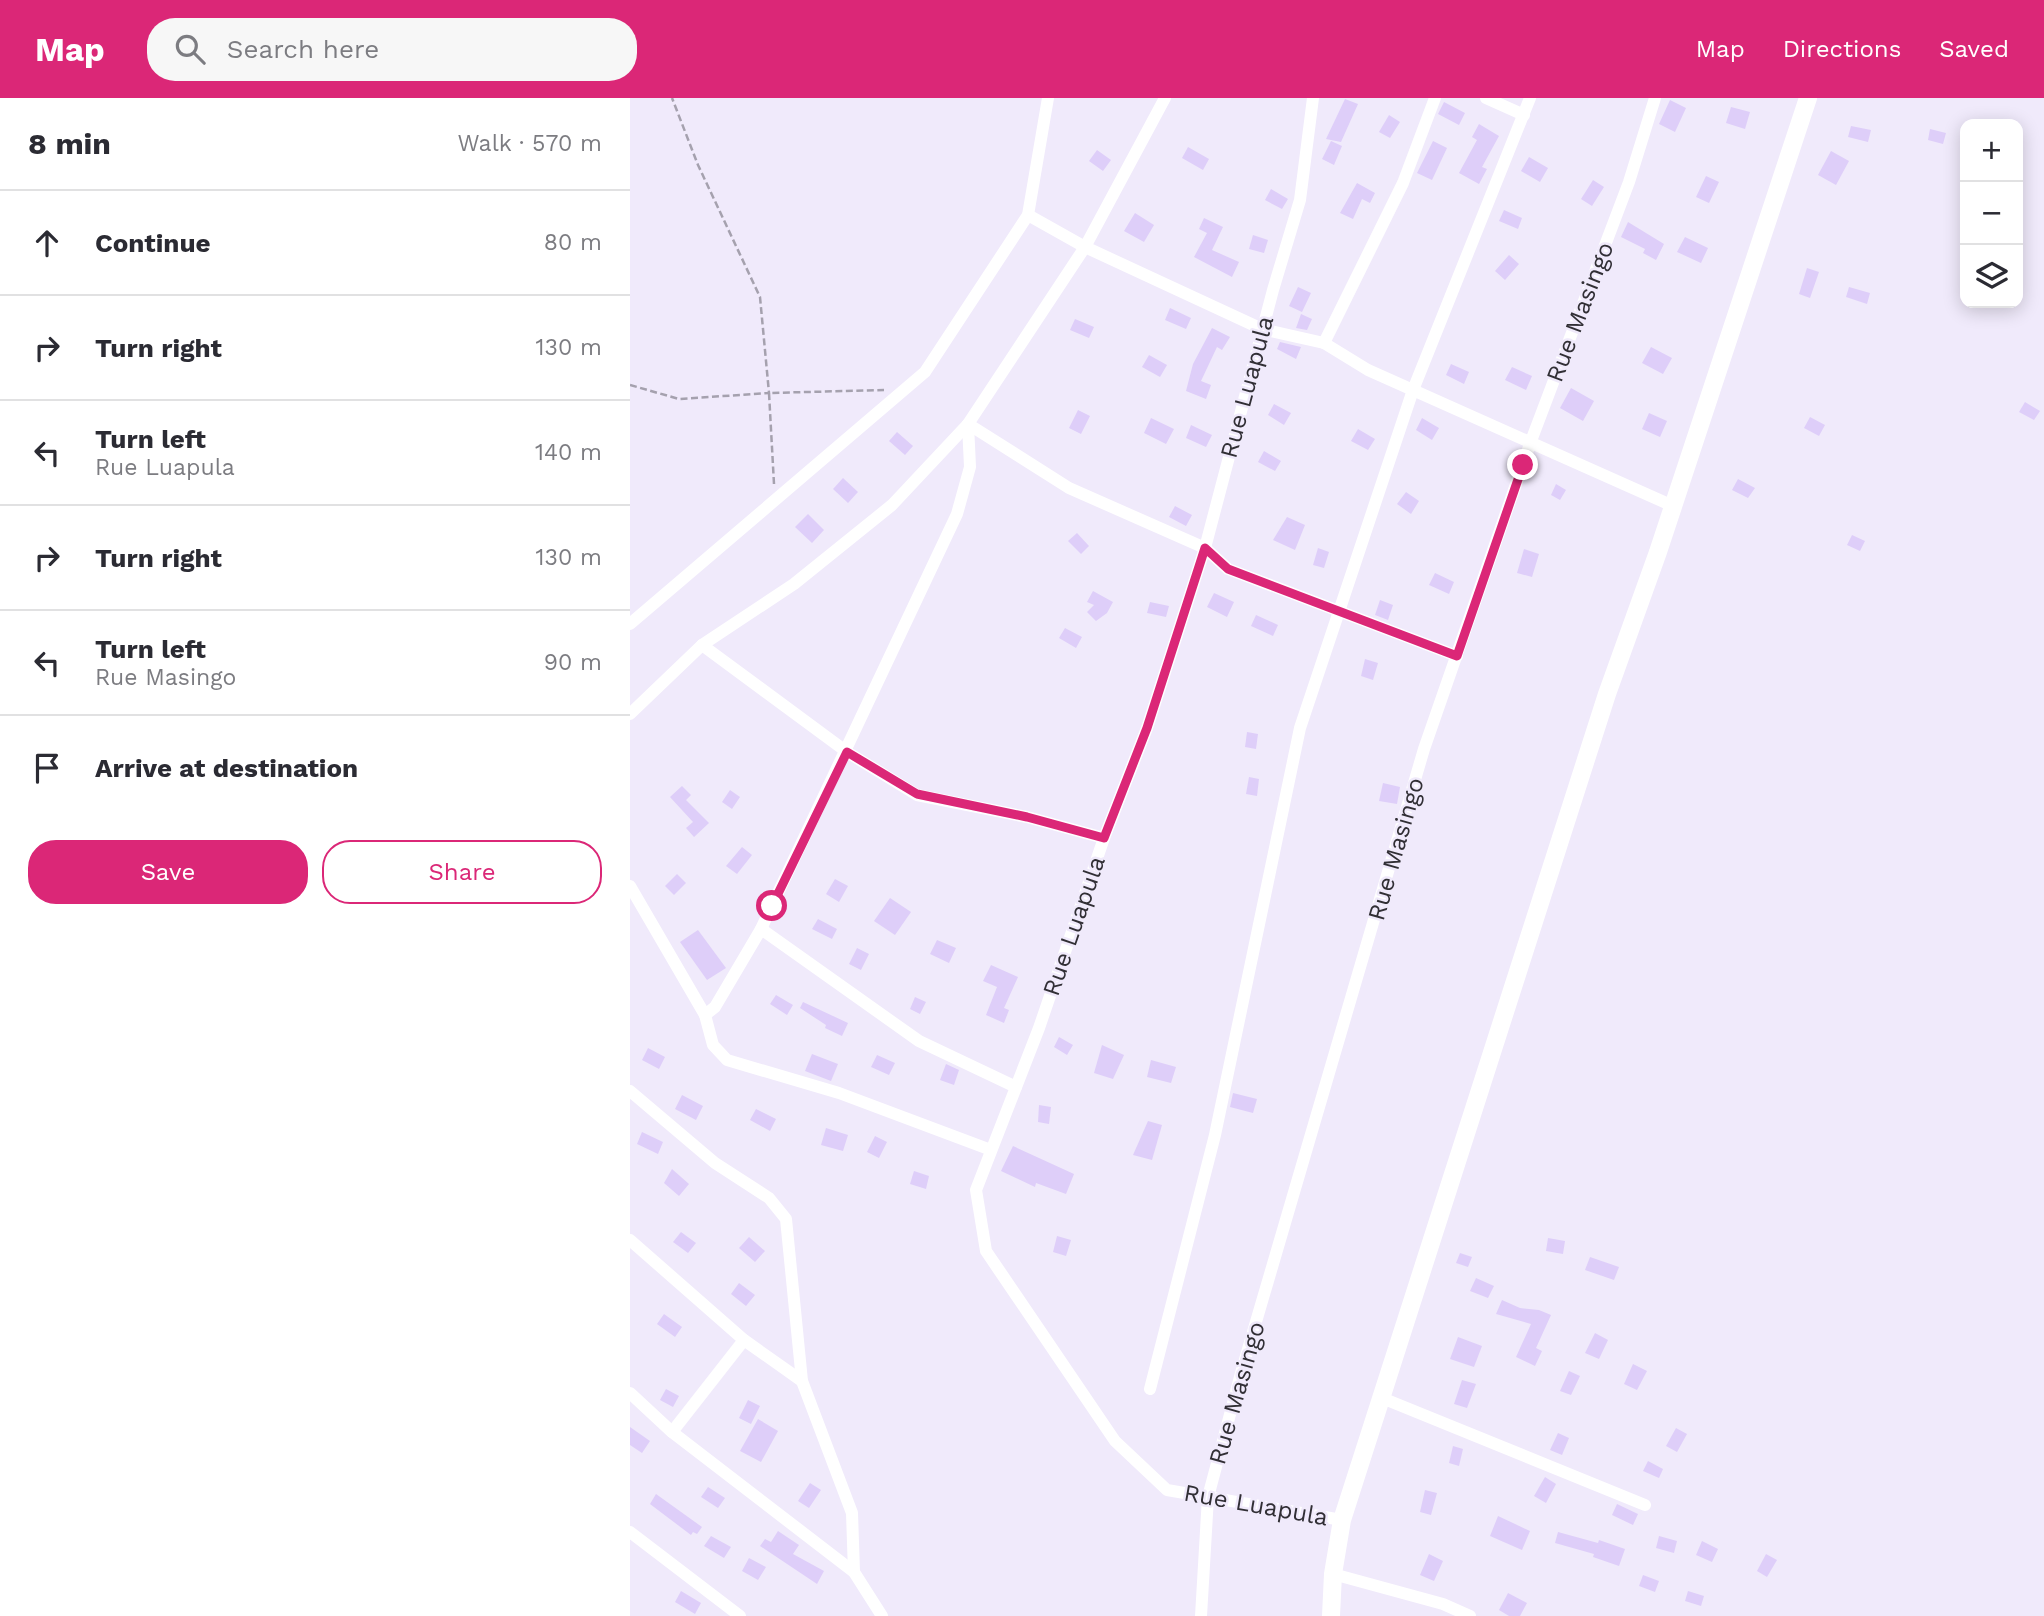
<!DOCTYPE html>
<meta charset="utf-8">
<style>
:root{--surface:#fff;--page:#f7f7f7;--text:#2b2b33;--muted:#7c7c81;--line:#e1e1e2;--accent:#db2777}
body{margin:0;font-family:"Work Sans",sans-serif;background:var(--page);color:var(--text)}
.controls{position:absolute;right:21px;top:21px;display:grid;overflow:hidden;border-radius:14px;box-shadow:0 4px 18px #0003}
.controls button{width:63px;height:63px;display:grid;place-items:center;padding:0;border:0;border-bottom:2px solid var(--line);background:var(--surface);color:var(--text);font:35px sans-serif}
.stop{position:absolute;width:21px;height:21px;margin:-16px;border:5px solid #db2777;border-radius:50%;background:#fff}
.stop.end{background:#db2777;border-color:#fff;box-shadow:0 2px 7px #0008}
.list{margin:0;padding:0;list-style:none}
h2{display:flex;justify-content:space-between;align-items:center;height:91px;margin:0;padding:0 28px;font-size:30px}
h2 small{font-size:23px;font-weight:400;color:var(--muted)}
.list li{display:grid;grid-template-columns:46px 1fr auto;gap:21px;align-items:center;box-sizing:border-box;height:105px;padding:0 28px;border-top:2px solid var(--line)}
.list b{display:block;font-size:26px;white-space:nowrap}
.list p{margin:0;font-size:23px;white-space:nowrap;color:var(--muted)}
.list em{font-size:23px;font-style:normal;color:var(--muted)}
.actions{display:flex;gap:14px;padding:21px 28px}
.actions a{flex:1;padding:16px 0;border:2px solid var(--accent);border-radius:28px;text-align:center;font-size:24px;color:var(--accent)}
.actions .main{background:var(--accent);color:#fff}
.icon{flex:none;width:38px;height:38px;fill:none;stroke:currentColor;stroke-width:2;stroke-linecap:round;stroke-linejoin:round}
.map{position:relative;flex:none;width:1414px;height:1518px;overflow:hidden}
header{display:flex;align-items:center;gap:42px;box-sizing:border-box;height:98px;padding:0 35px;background:var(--accent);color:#fff}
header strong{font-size:33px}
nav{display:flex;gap:38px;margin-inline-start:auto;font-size:24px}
.search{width:490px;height:63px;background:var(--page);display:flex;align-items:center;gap:18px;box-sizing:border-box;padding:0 24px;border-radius:28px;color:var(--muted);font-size:26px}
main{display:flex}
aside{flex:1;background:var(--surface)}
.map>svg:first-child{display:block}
</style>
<header>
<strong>Map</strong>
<div class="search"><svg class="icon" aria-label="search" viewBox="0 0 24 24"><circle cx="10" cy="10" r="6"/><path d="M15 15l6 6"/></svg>Search here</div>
<nav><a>Map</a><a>Directions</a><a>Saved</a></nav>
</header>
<main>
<aside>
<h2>8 min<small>Walk · 570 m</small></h2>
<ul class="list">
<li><svg class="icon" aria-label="ahead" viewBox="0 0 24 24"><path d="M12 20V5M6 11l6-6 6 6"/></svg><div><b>Continue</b></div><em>80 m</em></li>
<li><svg class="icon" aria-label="right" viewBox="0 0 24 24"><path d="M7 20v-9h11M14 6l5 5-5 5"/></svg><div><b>Turn right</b></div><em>130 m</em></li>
<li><svg class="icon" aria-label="left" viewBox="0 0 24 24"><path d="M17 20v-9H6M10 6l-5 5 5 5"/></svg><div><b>Turn left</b><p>Rue Luapula</p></div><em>140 m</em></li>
<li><svg class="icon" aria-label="right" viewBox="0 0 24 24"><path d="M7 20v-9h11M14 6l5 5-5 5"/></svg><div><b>Turn right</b></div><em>130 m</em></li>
<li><svg class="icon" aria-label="left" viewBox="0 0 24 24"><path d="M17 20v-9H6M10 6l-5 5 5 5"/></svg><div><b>Turn left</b><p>Rue Masingo</p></div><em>90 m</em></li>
<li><svg class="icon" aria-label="arrive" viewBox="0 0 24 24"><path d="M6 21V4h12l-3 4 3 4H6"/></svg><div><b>Arrive at destination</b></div></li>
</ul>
<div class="actions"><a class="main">Save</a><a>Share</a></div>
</aside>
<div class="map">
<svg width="1414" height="1518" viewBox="0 0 1414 1518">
<rect width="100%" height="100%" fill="#f0eafb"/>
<!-- building -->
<g fill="#decef9">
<polygon points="715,1 728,6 711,44 696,41"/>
<polygon points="1040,2 1056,10 1045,34 1029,26"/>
<polygon points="814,4 835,15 829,27 808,16"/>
<polygon points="1101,9 1120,14 1115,31 1096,25"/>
<polygon points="759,17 770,24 760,40 749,34"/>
<polygon points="849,26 869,38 852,69 857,71 849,86 829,75 847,42 842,39"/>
<polygon points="1221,28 1241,32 1238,44 1218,39"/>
<polygon points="1300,31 1316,35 1313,46 1298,42"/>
<polygon points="701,43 712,48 704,67 692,61"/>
<polygon points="803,43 817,50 802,82 787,75"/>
<polygon points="558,49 579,61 573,72 552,60"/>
<polygon points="467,52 481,62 473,73 459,63"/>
<polygon points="1201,53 1219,63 1206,87 1188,77"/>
<polygon points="899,59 918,70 910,84 891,73"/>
<polygon points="1076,78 1089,84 1079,105 1066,99"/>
<polygon points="963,82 974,89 962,108 951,101"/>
<polygon points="727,85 745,95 740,105 732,101 723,121 710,115"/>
<polygon points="641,91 658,101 652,111 635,102"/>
<polygon points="874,112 892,120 888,131 869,123"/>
<polygon points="505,115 524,127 514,144 494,133"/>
<polygon points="574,120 593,129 582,152 609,164 602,179 564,159 577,135 569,131"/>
<polygon points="998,124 1034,146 1026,162 1013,155 1015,151 991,139"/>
<polygon points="623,137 638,142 634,155 619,151"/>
<polygon points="1055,139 1078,150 1071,165 1047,154"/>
<polygon points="879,157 889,166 875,182 865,173"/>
<polygon points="1177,170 1189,174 1180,200 1169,196"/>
<polygon points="668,189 681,195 672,214 659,208"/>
<polygon points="1219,189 1240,195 1237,206 1216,199"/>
<polygon points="540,210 561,220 556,231 535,222"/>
<polygon points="671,216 682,221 677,232 666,230"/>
<polygon points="445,221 464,229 459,240 440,232"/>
<polygon points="582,230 600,239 592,252 587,249 571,283 581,287 576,301 556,293 563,266"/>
<polygon points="650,244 671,249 666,261 647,251"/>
<polygon points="1021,249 1042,260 1033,276 1012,265"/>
<polygon points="519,257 537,267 530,279 512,269"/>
<polygon points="821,266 839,274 834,286 816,277"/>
<polygon points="882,269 902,278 896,292 875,282"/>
<polygon points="941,290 964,303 953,323 930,310"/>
<polygon points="1395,304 1410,313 1404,322 1389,314"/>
<polygon points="644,306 661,315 654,327 638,317"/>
<polygon points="448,312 460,318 451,336 439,330"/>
<polygon points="1019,315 1037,323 1030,339 1012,331"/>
<polygon points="1180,319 1195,327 1189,338 1174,330"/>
<polygon points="521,320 544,331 536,346 514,335"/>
<polygon points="792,320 809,330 802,342 786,332"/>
<polygon points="561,327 582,337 576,349 556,340"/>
<polygon points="728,331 745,341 738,352 721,343"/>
<polygon points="267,334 283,348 275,357 259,343"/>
<polygon points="634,353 651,363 645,373 628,364"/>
<polygon points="213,380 228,394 218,405 203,391"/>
<polygon points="1108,381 1125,390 1118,400 1102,392"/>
<polygon points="926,386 936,392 930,402 921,397"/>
<polygon points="776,394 789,403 781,416 767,406"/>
<polygon points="545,408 562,417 556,428 539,419"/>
<polygon points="178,416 194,432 182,445 165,429"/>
<polygon points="657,419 675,427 665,452 643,442"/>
<polygon points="447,435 459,448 451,456 438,443"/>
<polygon points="1222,437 1235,443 1230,453 1217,447"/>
<polygon points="688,450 699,454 694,470 683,467"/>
<polygon points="894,451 909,456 902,479 887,475"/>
<polygon points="805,475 824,484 819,496 799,487"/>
<polygon points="463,493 483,504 477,515 466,523 457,514 464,507 457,504"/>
<polygon points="584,495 604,504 597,519 577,509"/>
<polygon points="750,502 763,507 758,522 745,517"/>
<polygon points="520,504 539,508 536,519 517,515"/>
<polygon points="626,517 648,527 643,538 621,528"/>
<polygon points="435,530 452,539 446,550 429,540"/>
<polygon points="735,561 748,565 743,582 731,578"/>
<polygon points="617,634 628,636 626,651 615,649"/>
<polygon points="619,679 629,681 627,698 616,696"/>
<polygon points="753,685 770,689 767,706 749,703"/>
<polygon points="52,688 61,697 56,702 79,725 64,739 56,730 63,724 40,699"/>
<polygon points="100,692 110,699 102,711 92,704"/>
<polygon points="112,749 122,757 107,776 96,768"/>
<polygon points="47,776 56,785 44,797 35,788"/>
<polygon points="205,781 218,788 209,804 196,796"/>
<polygon points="260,800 281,814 265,837 244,823"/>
<polygon points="188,821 207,831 202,841 182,831"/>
<polygon points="68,832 96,870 77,882 50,844"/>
<polygon points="307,842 326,850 319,865 300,856"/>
<polygon points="227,850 239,856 231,872 219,866"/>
<polygon points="361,867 388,879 374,910 379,912 374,925 356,917 367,889 353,883"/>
<polygon points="146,897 163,907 157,917 140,906"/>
<polygon points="285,899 296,904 290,916 280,911"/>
<polygon points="173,904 218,925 212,938 195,930 196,927 170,910"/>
<polygon points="429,939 443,947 437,957 424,949"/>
<polygon points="472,947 494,957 483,981 464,975"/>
<polygon points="18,950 35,959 29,971 12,962"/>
<polygon points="182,956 208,966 201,983 175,973"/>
<polygon points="247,957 265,965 259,977 241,969"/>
<polygon points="521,962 546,969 541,985 517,979"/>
<polygon points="316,966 329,972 324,987 310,982"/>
<polygon points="603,995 627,1001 623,1015 600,1009"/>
<polygon points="52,997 73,1008 66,1022 45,1011"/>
<polygon points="409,1007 421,1009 419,1026 408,1024"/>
<polygon points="126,1011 146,1021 140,1033 120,1022"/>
<polygon points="518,1023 532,1027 522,1062 503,1057"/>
<polygon points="196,1030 218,1037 213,1053 191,1047"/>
<polygon points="12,1034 33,1044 28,1056 7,1046"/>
<polygon points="245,1038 257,1044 249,1060 237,1054"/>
<polygon points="383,1048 444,1076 436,1096 406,1085 405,1089 371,1073"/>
<polygon points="42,1071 59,1086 49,1098 34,1085"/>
<polygon points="284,1073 299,1078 296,1091 280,1086"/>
<polygon points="51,1134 66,1145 58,1155 43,1144"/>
<polygon points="427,1138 441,1142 436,1158 423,1154"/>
<polygon points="119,1139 135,1153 125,1164 109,1150"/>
<polygon points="918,1140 935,1143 933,1156 916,1153"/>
<polygon points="830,1155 842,1159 838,1169 826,1165"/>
<polygon points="960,1159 989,1169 984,1182 955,1172"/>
<polygon points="846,1180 864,1188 858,1200 840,1193"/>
<polygon points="109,1185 125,1197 116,1208 101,1196"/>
<polygon points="872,1202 890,1210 909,1212 921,1217 906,1250 912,1253 905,1268 886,1259 901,1226 866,1216"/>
<polygon points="34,1216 52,1229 45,1239 27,1226"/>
<polygon points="965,1235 978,1242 969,1261 955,1255"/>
<polygon points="828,1239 852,1248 844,1269 820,1261"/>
<polygon points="1003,1266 1017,1273 1007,1292 994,1286"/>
<polygon points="939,1273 950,1278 941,1297 930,1293"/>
<polygon points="832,1282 846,1286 837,1310 824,1306"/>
<polygon points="36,1291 49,1298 43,1309 30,1302"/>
<polygon points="118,1302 130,1308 121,1326 109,1320"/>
<polygon points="128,1321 148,1333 131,1364 110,1353"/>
<polygon points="0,1329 20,1343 12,1355 0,1347"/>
<polygon points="1046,1330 1057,1336 1047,1354 1036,1348"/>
<polygon points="928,1335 939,1340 932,1357 920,1352"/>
<polygon points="823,1348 833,1351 829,1368 819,1365"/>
<polygon points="1018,1363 1033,1371 1029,1380 1013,1373"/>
<polygon points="915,1379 926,1386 916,1405 904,1398"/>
<polygon points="180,1385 191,1392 179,1410 168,1403"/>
<polygon points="78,1389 95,1400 88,1410 71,1399"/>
<polygon points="795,1392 807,1395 801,1417 790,1414"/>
<polygon points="26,1396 72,1429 67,1436 63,1434 61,1437 20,1406"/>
<polygon points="987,1406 1008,1416 1003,1427 982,1417"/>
<polygon points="868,1418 900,1433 892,1452 860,1438"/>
<polygon points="148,1433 169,1447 163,1456 194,1473 187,1486 130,1448 135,1441 141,1444"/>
<polygon points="928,1434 968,1445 969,1442 995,1451 989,1468 963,1459 964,1456 925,1445"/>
<polygon points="81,1438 101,1449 94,1460 74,1448"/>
<polygon points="1029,1438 1047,1443 1044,1455 1026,1450"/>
<polygon points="1072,1443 1088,1451 1082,1464 1066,1457"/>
<polygon points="799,1456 813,1463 804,1483 790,1477"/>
<polygon points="1136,1456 1147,1462 1137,1479 1127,1473"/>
<polygon points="119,1460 136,1469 128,1482 112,1473"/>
<polygon points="1013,1477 1029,1483 1025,1494 1009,1488"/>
<polygon points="51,1493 71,1505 65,1516 45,1504"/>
<polygon points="1058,1493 1074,1498 1071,1508 1055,1503"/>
<polygon points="878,1495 897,1505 890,1518 879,1518 869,1512"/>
</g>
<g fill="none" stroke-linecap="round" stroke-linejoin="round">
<!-- path -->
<g stroke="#a5a1ae" stroke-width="2.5" stroke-dasharray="7 3.5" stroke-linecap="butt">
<polyline points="0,287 49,301 139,295 130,199 68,67 42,0"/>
<polyline points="144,386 139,295 254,292"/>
</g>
<!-- minor -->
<g stroke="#fff" stroke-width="12">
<polyline points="683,0 670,102 643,192 575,450 517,630 474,740 409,930 346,1092 356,1153 485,1343 537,1392 712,1422"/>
<polyline points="856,0 894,17"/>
<polyline points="398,117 455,149 632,231 694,245 738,272 1043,408"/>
<polyline points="694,245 773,85 805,0"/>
<polyline points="338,326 439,390 575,450 598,471 827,558"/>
<polyline points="0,526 295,274 398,117 418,0"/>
<polyline points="72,547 217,654 287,697 397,719 474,740"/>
<polyline points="0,616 72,547 164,486 262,407 338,326 455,149 535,0"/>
<polyline points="0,788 75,917 83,947 97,962 209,995 361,1052"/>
<polyline points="131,831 289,943 386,989"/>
<polyline points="75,917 85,909 131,831 327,416 340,369 338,326"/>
<polyline points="0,993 85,1065 139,1100 156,1121 172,1283 222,1415 224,1474"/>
<polyline points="0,1142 114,1242 172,1283"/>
<polyline points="520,1291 585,1037 670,630 783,292 900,0"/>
<polyline points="0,1295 42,1334 224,1474 252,1518"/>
<polyline points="752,1300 1015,1407"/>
<polyline points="42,1334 114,1242"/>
<polyline points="0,1434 110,1518"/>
<polyline points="703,1476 813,1506 840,1518"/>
<polyline points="571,1518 578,1399 611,1275 794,651 901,343 999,84 1025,0"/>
</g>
<!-- secondary -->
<polyline stroke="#fff" stroke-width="18" points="701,1518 703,1476 712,1422 977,596 1028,454 1178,0"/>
</g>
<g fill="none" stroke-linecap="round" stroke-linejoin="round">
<!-- route -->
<polyline stroke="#db2777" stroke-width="9" points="142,808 217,654 287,696 397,719 474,740 517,630 575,450 598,471 827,558 893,367"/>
</g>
<g text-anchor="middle" stroke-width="5" stroke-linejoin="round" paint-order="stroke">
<!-- street labels -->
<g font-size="24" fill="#312f35" stroke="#f0eafb">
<text transform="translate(950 214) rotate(-69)" y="8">Rue Masingo</text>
<text transform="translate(617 289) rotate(-75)" y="8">Rue Luapula</text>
<text transform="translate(766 751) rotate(-74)" y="8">Rue Masingo</text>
<text transform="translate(444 828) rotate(-71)" y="8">Rue Luapula</text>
<text transform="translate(607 1295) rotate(-74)" y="8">Rue Masingo</text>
<text transform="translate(626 1407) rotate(10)" y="8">Rue Luapula</text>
</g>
</g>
</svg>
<div class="controls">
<button>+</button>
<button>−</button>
<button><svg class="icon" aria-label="layers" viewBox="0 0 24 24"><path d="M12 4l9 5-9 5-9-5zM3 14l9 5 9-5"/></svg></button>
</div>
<div class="stop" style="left:142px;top:808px"></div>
<div class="stop end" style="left:893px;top:367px"></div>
</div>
</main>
